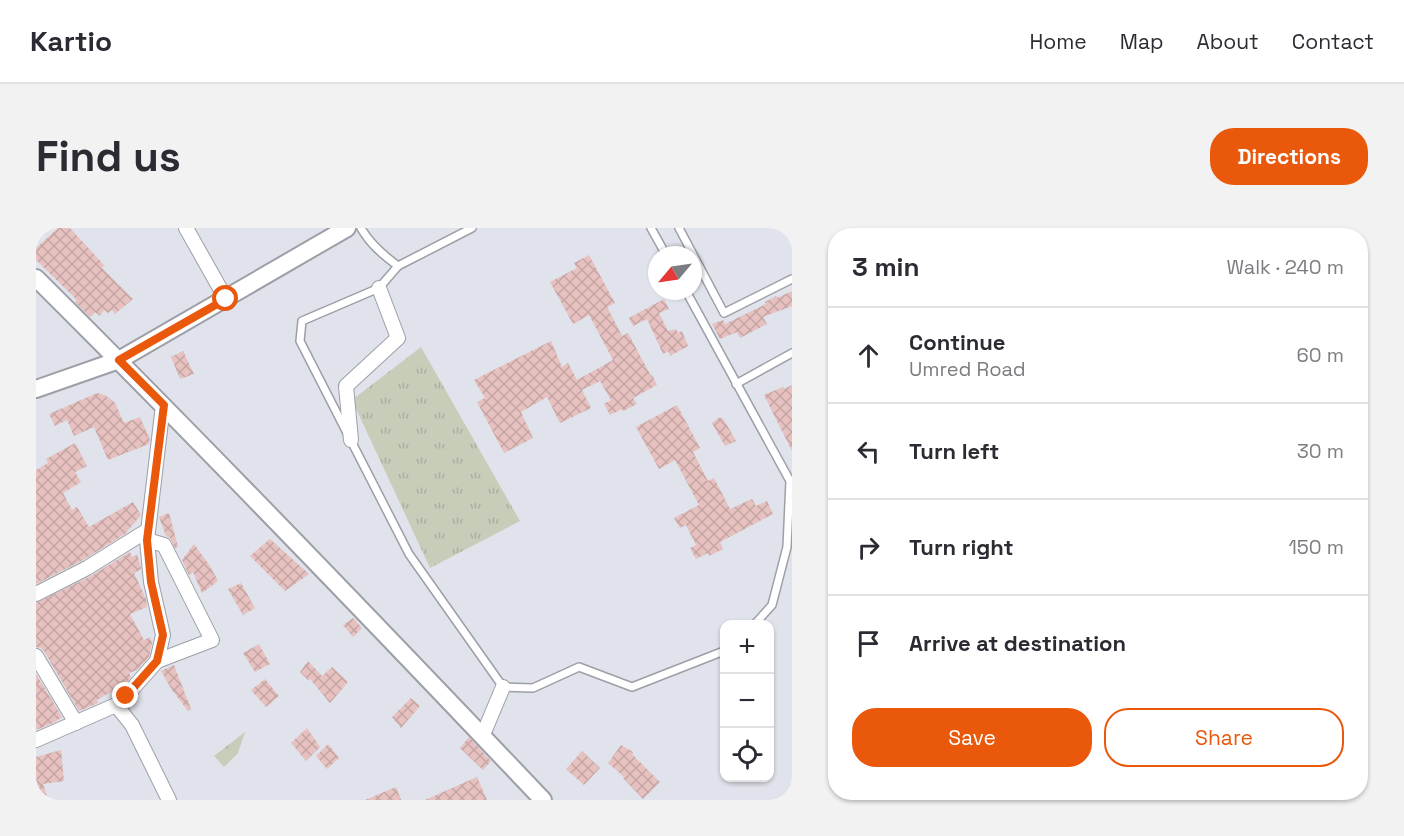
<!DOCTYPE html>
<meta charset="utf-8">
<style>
:root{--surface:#fff;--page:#f2f2f3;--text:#2b2b33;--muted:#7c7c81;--line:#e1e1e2;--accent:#ea580c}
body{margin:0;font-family:"Space Grotesk",sans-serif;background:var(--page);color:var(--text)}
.controls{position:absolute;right:18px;bottom:18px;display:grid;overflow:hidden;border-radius:12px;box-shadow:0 2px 4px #0004}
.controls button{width:54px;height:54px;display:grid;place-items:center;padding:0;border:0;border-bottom:2px solid var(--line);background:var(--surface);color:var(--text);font:30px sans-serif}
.compass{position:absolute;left:612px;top:18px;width:54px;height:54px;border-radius:50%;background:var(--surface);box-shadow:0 2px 4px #0004;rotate:241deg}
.stop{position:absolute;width:18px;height:18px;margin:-14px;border:4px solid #ea580c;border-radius:50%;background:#fff}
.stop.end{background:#ea580c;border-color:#fff;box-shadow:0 2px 6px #0008}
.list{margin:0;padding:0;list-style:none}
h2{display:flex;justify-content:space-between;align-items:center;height:78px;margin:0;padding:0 24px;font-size:26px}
h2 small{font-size:20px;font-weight:400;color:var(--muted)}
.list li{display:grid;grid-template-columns:39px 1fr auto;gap:18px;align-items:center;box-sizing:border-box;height:96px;padding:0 24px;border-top:2px solid var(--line)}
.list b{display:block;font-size:22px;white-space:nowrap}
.list p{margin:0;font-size:20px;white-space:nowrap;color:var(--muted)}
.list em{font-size:20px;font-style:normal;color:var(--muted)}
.actions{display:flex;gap:12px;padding:18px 24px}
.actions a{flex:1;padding:14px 0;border:2px solid var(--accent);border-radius:24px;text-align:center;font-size:21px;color:var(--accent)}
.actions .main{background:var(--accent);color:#fff}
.icon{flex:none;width:33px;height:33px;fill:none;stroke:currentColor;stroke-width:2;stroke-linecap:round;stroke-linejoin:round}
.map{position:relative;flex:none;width:756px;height:572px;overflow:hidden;border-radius:24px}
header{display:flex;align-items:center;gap:36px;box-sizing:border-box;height:84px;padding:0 30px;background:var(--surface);border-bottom:2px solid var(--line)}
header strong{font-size:28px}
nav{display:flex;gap:33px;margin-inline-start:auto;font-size:21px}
.intro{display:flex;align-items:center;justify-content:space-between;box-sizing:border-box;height:144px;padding:0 36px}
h1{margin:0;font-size:42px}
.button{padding:15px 27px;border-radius:24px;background:var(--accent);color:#fff;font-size:21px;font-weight:700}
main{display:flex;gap:36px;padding:0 36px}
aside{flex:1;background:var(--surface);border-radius:24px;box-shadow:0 2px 4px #0004}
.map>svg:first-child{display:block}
</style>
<header>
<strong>Kartio</strong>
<nav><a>Home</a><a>Map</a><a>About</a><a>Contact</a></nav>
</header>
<div class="intro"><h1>Find us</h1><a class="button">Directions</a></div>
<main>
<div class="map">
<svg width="756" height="572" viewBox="0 0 756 572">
<defs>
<pattern id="park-tufts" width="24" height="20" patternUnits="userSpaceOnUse" patternTransform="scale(1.5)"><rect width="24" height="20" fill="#c8cdba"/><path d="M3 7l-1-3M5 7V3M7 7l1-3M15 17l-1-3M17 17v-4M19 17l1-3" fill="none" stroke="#abaf9f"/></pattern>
<pattern id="building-cross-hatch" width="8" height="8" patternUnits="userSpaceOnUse" patternTransform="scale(1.5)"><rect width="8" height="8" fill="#e6c1bf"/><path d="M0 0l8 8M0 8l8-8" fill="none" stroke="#c4a5a3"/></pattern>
</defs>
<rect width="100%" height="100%" fill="#e0e3eb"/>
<!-- park -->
<g fill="url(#park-tufts)">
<polygon points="385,119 484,293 394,340 316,172"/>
<polygon points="209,504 202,525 188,539 178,528"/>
</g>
<!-- building -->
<g fill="url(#building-cross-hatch)">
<polygon points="22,0 34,0 68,37 66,40 97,71 79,86 76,82 72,85 68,82 64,88 59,84 54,89 39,74 41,72 0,32 0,20"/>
<polygon points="553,27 579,75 571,79 580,96 586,108 592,105 615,148 616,147 621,157 597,170 601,176 587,183 586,181 574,187 568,176 575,172 564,153 546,162 555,180 524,195 511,169 485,184 497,210 468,225 441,174 449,170 438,152 515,113 526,139 532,135 541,152 577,132 553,87 537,96 514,54 541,40 538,35"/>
<polygon points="756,63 756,78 727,89 731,96 704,110 701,104 684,111 676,96 687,92 689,96 730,76 729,74 740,68 741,70"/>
<polygon points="628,71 633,81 623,85 632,103 640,101 642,105 646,103 652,118 634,128 632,123 627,126 611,91 597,98 593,90"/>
<polygon points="147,123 158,146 144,151 135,129"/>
<polygon points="756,157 756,223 728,167 747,159 748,161"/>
<polygon points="61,165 69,167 79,175 88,195 104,189 114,212 113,216 72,232 58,199 38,208 31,192 19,198 13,186"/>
<polygon points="641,177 664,220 657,224 672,253 678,250 694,281 716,271 720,278 731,273 737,286 684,314 687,321 673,328 672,325 660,331 654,320 660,317 650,297 644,300 638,290 663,277 639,232 623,241 600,199"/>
<polygon points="684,189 688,192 700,213 689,218 676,195"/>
<polygon points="39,215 51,238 39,244 45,254 27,265 36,282 41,279 53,299 97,274 105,287 89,306 47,332 0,356 0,242 12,235 10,231"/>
<polygon points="133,285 142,319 139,320 134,310 130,308 123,289"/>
<polygon points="234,311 273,346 249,363 214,328"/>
<polygon points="158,316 174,338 182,353 166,365 157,344 153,347 146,332"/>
<polygon points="94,324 96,329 101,327 104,336 105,341 98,345 110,371 111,379 94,386 108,412 114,409 116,415 113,429 101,442 93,445 95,449 89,456 61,472 62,475 43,483 8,423 5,420 0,419 0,375 55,348"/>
<polygon points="205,355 219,380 207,387 192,361"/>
<polygon points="317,390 326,400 317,409 307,397"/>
<polygon points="223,416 234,436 219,444 207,425"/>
<polygon points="272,433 286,448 296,439 312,454 294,475 274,451 272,452 264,444"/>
<polygon points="138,437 155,481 152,483 136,462 125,443"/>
<polygon points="0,446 26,489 19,494 0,502"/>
<polygon points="229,451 243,468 230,479 215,462"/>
<polygon points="375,470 384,478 365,500 356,489"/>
<polygon points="271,500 284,519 270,533 255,515"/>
<polygon points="433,509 455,533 447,542 424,520"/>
<polygon points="292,516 303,530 291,541 280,528"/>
<polygon points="585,517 597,524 596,526 624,554 607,571 587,550 588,549 572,535"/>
<polygon points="25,522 28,553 7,556 12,572 0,572 0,529"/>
<polygon points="546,523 564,540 548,557 530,541"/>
<polygon points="441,549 451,572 389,572"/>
<polygon points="360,559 365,572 329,572"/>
</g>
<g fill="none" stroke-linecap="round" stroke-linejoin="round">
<!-- service casing -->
<g stroke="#9d9fa7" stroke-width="10">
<g id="service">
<path d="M325,0c9,16 22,27 37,38l74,-38"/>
<polyline points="615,0 630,27"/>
<polyline points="643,0 688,85 756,51"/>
<polyline points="362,38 343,60 266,93 264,113 373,326 467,459 497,460 543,439 596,459 688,423"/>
<polyline points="650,63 754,253 751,319 736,377 718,397"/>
<polyline points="700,156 756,125"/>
</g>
</g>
<!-- minor casing -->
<g stroke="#9d9fa7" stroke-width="16">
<g id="minor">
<polyline points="150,0 190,71"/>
<polyline points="315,212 310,158 362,110 343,60"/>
<polyline points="111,312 128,317 176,412 121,433"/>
<polyline points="0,366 51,340 112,302"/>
<polyline points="0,428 40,495"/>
<polyline points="80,477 96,497 133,572"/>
<polyline points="449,502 467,459"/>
<polyline points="0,512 80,477 90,468 121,433 127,407 115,354 111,312 127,177"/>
</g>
</g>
<!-- tertiary casing -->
<g stroke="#9d9fa7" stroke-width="20">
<g id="tertiary">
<path d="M0,50c172,171 340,346 507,522"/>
<polyline points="0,161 83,132 311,0"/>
</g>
</g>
<!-- service -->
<use href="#service" stroke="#fff" stroke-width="7"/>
<!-- minor -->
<use href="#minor" stroke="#fff" stroke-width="14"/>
<!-- tertiary -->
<use href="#tertiary" stroke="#fff" stroke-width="16"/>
</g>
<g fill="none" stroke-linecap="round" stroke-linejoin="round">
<!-- route -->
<polyline stroke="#ea580c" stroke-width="8" points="90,468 121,433 127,407 115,354 111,312 128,177 83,132 190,71"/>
</g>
</svg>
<div class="controls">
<button>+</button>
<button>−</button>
<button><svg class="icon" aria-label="locate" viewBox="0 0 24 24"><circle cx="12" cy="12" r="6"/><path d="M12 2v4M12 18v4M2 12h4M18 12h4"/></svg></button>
</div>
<svg class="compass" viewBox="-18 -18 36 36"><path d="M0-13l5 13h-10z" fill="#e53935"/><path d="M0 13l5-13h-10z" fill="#7c7c81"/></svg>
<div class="stop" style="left:190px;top:71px"></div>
<div class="stop end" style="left:90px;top:468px"></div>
</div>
<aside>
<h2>3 min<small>Walk · 240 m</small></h2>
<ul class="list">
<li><svg class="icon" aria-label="ahead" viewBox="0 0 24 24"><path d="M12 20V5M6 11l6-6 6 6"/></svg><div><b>Continue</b><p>Umred Road</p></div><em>60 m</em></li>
<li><svg class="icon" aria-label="left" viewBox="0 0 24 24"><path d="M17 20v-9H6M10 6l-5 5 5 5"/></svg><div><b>Turn left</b></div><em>30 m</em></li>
<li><svg class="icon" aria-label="right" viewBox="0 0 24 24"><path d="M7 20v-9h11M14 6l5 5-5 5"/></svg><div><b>Turn right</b></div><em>150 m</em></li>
<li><svg class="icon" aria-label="arrive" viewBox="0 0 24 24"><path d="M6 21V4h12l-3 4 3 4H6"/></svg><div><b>Arrive at destination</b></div></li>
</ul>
<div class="actions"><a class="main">Save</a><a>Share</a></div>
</aside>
</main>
